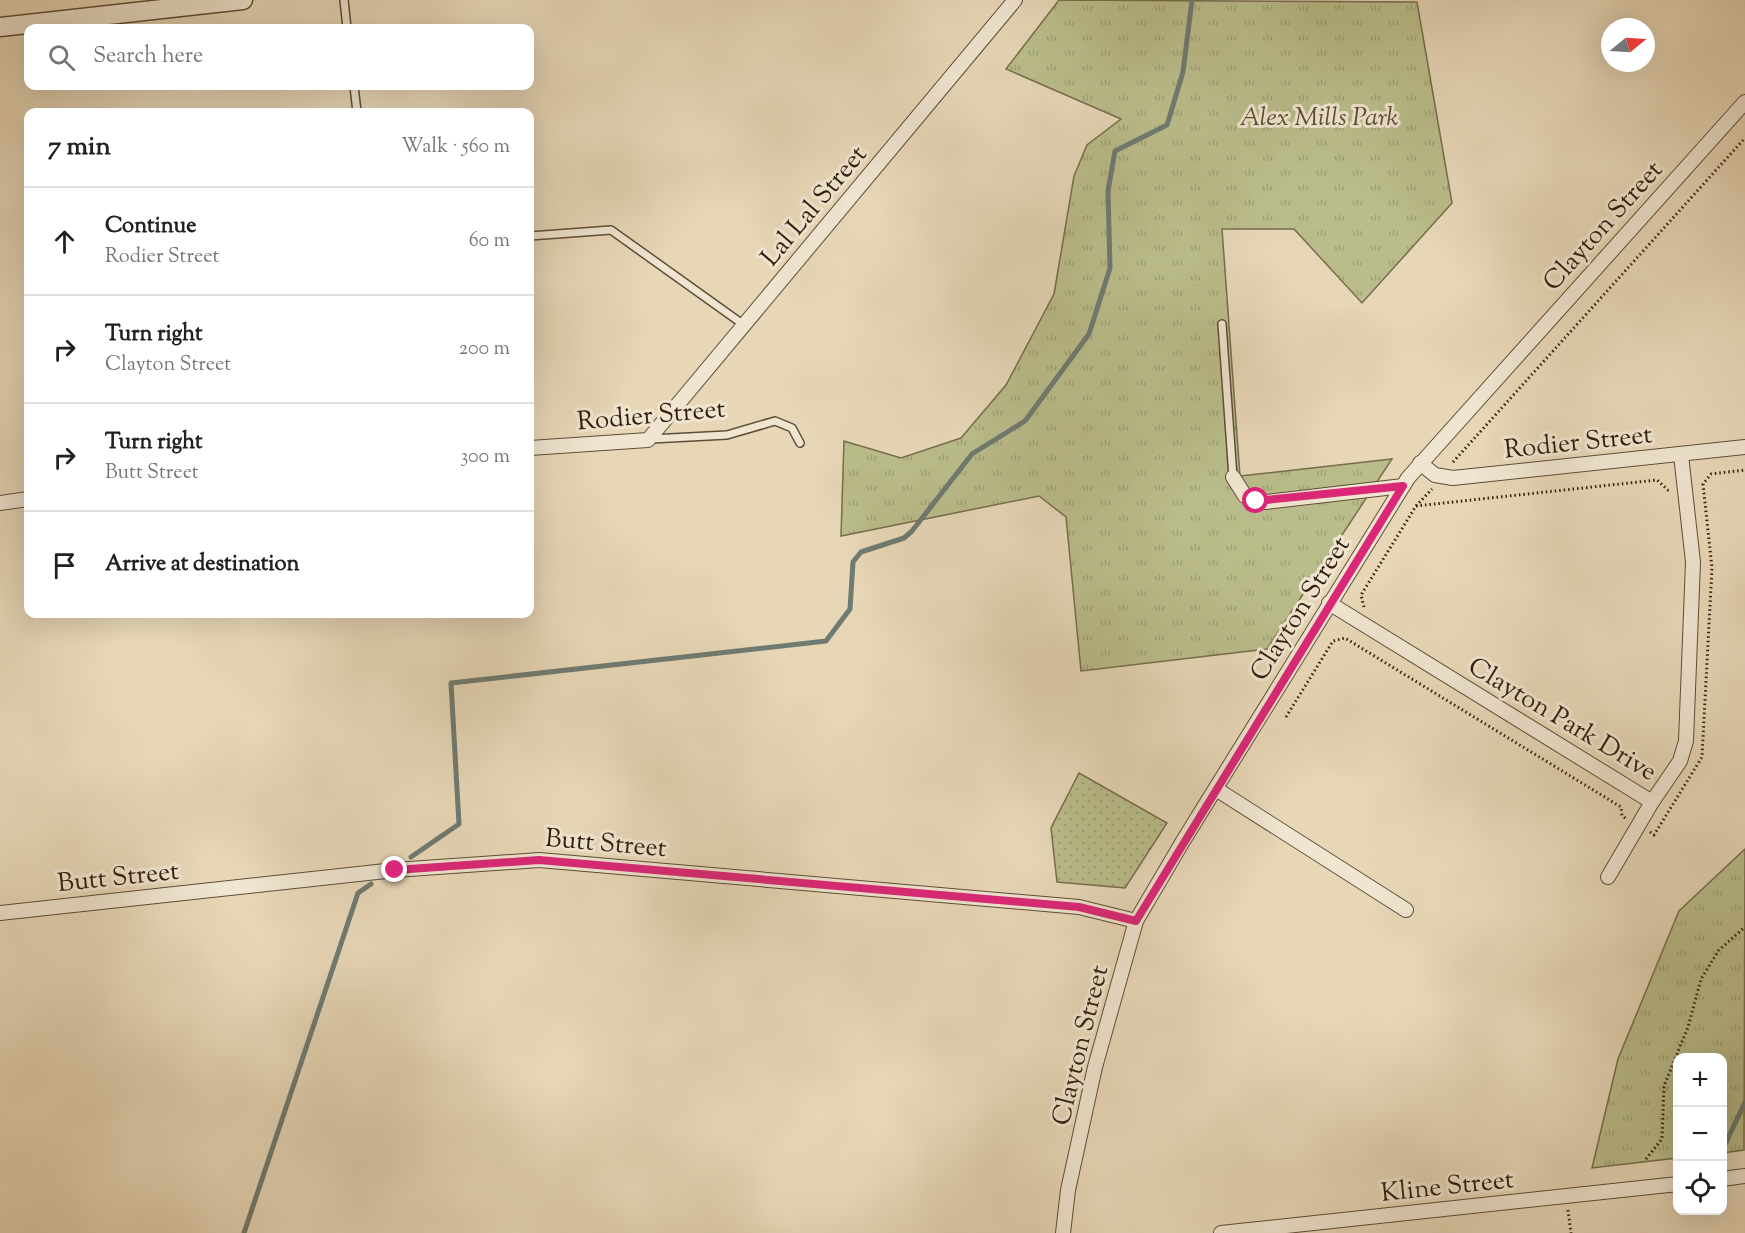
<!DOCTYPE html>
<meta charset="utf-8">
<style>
:root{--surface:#fff;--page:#f2f2f2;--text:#202124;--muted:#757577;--line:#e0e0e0}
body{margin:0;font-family:"Sorts Mill Goudy",serif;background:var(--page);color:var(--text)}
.controls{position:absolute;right:18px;bottom:18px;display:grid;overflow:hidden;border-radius:12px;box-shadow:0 6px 24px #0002}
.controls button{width:54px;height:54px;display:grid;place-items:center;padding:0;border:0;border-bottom:2px solid var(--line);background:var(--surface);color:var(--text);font:30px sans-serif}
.compass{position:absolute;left:1601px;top:18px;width:54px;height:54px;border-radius:50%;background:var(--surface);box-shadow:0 6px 24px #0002;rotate:72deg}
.stop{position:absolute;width:18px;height:18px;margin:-14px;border:4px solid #db2777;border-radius:50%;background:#fff}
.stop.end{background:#db2777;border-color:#fff;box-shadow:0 2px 6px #0008}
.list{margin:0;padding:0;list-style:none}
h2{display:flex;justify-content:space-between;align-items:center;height:78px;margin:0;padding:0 24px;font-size:26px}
h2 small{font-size:20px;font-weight:400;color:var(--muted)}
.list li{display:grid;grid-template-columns:39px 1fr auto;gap:18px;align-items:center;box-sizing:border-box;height:108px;padding:0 24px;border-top:2px solid var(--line)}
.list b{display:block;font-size:22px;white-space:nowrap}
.list p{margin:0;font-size:20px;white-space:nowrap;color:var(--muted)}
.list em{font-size:20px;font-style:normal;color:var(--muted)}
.icon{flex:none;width:33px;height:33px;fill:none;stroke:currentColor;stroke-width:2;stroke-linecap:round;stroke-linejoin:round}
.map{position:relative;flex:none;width:1745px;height:1233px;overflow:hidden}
.search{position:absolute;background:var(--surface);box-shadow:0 6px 24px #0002;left:24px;top:24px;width:510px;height:66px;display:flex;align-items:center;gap:15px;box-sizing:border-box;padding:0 21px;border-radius:12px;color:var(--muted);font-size:22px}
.panel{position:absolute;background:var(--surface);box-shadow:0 6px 24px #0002;left:24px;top:108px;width:510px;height:510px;border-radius:12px}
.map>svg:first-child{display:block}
</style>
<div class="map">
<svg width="1745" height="1233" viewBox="0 0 1745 1233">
<defs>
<pattern id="grass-dots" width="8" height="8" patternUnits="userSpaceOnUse" patternTransform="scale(1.5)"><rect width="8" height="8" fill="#babd8b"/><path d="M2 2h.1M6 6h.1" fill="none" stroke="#a0a277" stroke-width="1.8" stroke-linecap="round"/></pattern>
<pattern id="park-tufts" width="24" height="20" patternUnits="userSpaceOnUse" patternTransform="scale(1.5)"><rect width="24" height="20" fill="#babd8b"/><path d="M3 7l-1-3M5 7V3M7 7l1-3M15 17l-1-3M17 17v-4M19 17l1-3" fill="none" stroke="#a0a277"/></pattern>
</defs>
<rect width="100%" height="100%" fill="#e7d7b7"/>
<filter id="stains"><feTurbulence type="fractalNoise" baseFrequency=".00333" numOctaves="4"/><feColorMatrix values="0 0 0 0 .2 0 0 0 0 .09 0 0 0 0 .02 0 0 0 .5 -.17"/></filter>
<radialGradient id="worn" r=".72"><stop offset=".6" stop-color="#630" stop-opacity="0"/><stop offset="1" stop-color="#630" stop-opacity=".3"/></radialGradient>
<!-- grass -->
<polygon fill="url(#grass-dots)" stroke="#766e4c" stroke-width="1.5" points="1079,773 1167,823 1125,888 1057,882 1051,828"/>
<!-- park -->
<g fill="url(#park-tufts)" stroke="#766e4c" stroke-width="1.5">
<polygon points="1059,0 1417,2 1452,203 1362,303 1294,229 1222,229 1240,476 1392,459 1267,649 1081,671 1066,517 1039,496 841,536 844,441 901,458 961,438 1006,385 1054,294 1074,176 1087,145 1121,119 1006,69"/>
<polygon points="1745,849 1744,1150 1723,1153 1722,1058 1678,1058 1677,1158 1592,1168 1618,1059 1679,911"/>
</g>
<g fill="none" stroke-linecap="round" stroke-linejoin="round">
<!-- stream -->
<g stroke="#6f7b72" stroke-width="5">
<polyline points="411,857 459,824 451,683 826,641 850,609 853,562 861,552 904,538 912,531 972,454 1025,421 1089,334 1110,268 1108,191 1115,151 1167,125 1183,72 1192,0"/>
<polyline points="1722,1151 1745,1102"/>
<polyline points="244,1233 358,893 371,884"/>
</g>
<!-- service casing -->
<g stroke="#5e4d37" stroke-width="10">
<g id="service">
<polyline points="344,0 347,28"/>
<polyline points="354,86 357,112"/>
<polyline points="530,236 611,230 744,325"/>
<polyline points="1222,324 1233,477"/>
<polyline points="651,439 727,435 775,421 792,428 800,443"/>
</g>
</g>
<!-- minor casing -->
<g stroke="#5e4d37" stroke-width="16">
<g id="minor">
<polyline points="530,448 648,440 1015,0"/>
<polyline points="1420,463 1435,475 1453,478 1745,447"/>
<polyline points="1233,477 1245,496 1266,502 1403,486"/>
<polyline points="0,503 28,499"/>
<polyline points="1329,603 1652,802 1680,761 1686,741 1693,562 1681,455"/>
<polyline points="1216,789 1406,910"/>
<polyline points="1608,877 1652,802"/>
<polyline points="0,913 395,870 539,860 1079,907 1136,921"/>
<polyline points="1722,1179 1745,1176"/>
<polyline points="1063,1233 1068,1190 1095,1067 1136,921 1183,841 1408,478 1745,102"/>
<polyline points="1221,1233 1678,1184"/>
</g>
</g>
<!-- tertiary casing -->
<g stroke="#5e4d37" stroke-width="21">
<polyline id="tertiary" points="0,27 243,0"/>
</g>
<!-- path -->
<g stroke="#311f0c" stroke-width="3" stroke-dasharray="1.5 3" stroke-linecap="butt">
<polyline points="1453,462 1745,138"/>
<polyline points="1416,506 1657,480 1668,490 1671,490"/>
<polyline points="1364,607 1361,595 1416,506 1432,489"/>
<polyline points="1286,717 1333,641 1345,638 1621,807 1622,815 1626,819"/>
<polyline points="1650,832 1654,835 1702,757 1712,568 1703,484 1711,474 1745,470"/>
<polyline points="1646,1159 1662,1139 1664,1086 1688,1027 1701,979 1719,950 1745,927"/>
<polyline points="1568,1210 1571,1233"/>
</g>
<!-- service -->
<use href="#service" stroke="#efe5d0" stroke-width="7"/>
<!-- minor -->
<use href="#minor" stroke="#efe5d0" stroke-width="14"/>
<!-- tertiary -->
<use href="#tertiary" stroke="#efe5d0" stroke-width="18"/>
</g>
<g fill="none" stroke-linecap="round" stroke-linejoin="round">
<!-- route -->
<polyline stroke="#db2777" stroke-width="8" points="395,870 539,860 1079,907 1136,921 1403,486 1256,501"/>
</g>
<g text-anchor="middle" stroke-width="6" stroke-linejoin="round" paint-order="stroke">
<!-- park labels -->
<g font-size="26" font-style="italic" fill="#5a4e32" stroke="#efe5d0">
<text x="1319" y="125">Alex Mills Park</text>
</g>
<!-- street labels -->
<g font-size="26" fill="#311f0c" stroke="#efe5d0">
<text transform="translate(813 205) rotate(-50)" y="9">Lal Lal Street</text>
<text transform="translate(1602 225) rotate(-48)" y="9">Clayton Street</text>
<text transform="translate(651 414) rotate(-5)" y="9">Rodier Street</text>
<text transform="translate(1578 441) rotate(-6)" y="9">Rodier Street</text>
<text transform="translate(1299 608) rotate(-58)" y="9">Clayton Street</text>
<text transform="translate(1563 718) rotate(31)" y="9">Clayton Park Drive</text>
<text transform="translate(606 842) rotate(5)" y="9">Butt Street</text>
<text transform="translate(118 876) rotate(-6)" y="9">Butt Street</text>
<text transform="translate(1079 1045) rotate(-76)" y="9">Clayton Street</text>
<text transform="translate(1447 1185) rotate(-6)" y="9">Kline Street</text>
</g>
</g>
<rect width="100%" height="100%" filter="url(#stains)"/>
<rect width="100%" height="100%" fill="url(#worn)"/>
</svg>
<div class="controls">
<button>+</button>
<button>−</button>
<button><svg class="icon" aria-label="locate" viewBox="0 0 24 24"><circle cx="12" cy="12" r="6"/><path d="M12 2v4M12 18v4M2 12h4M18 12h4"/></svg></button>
</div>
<svg class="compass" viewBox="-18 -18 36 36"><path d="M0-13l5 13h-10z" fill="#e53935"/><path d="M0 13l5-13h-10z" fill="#757577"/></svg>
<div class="stop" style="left:1256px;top:501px"></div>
<div class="stop end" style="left:395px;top:870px"></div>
<div class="search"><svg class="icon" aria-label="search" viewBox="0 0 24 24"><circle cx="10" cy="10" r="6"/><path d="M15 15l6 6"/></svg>Search here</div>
<section class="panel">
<h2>7 min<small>Walk · 560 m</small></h2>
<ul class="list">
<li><svg class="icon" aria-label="ahead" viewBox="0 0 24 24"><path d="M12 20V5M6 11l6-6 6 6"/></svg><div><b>Continue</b><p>Rodier Street</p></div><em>60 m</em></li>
<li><svg class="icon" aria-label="right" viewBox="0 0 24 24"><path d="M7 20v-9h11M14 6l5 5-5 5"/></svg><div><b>Turn right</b><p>Clayton Street</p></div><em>200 m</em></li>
<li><svg class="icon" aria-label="right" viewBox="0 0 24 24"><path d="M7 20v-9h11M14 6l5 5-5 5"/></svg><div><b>Turn right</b><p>Butt Street</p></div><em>300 m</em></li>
<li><svg class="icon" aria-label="arrive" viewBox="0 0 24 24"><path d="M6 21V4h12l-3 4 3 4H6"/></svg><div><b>Arrive at destination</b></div></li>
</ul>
</section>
</div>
